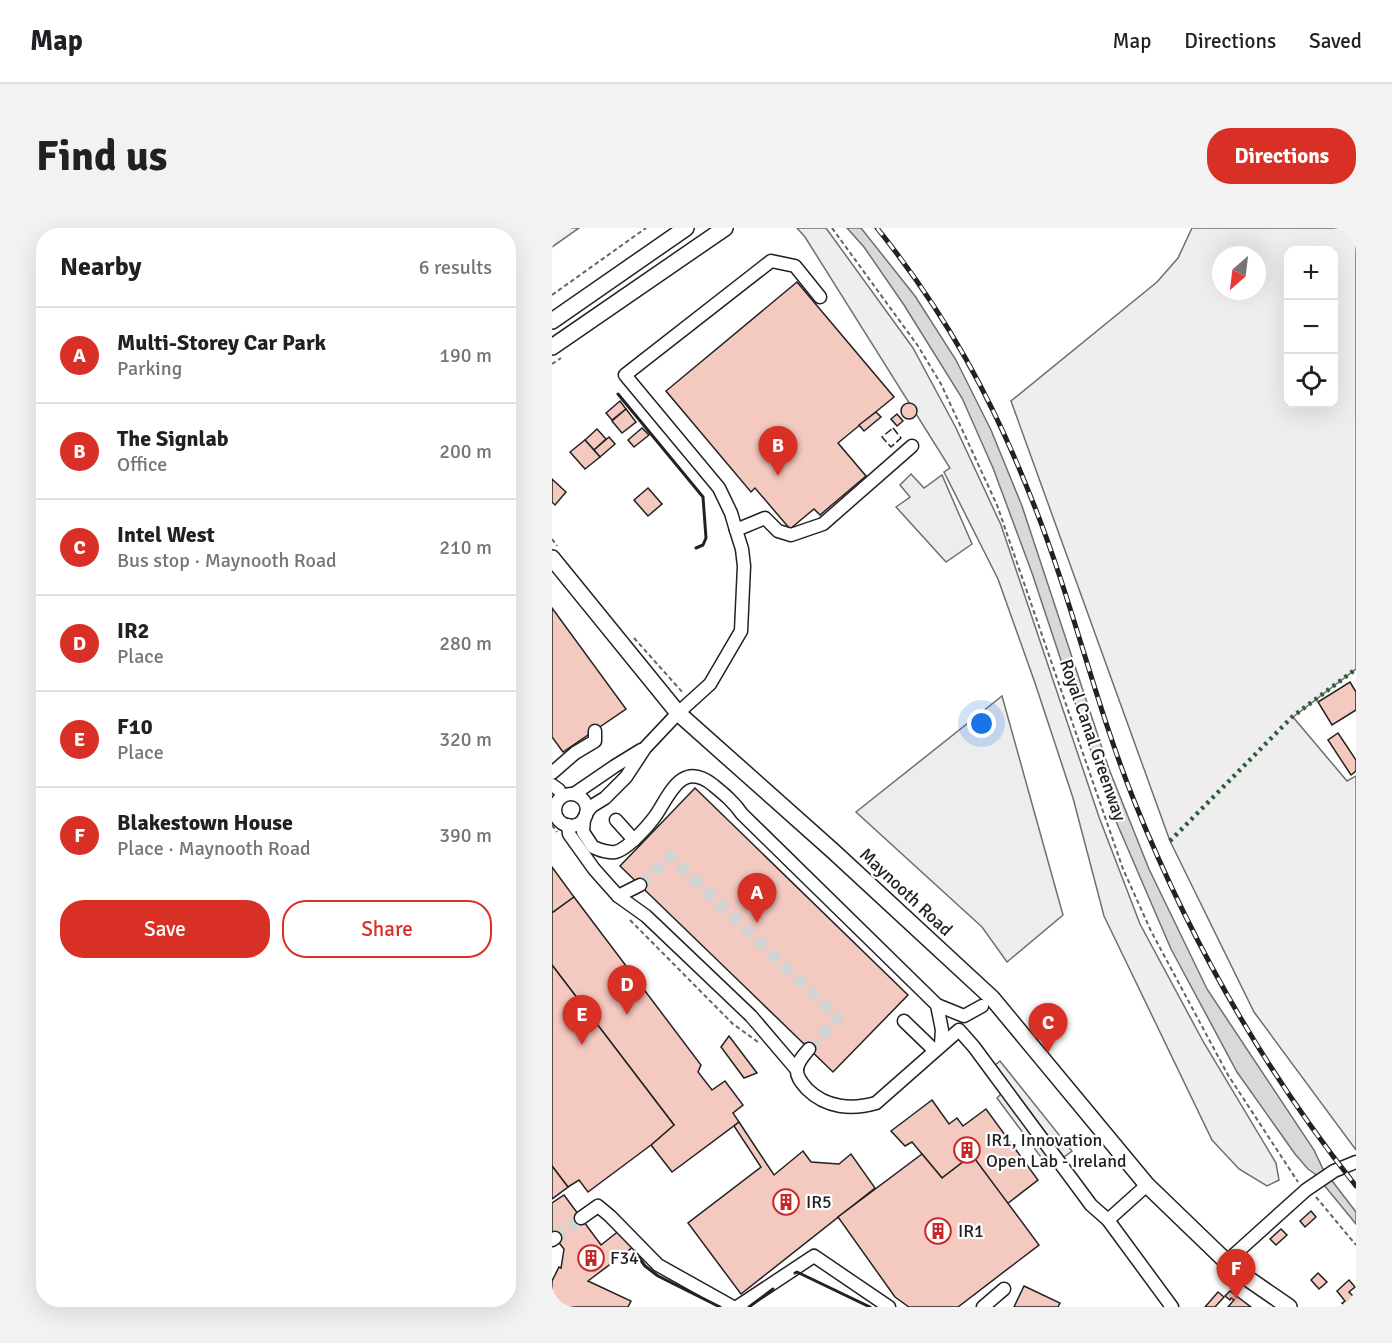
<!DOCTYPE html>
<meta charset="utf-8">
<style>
:root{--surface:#fff;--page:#f2f2f2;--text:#202124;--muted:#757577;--line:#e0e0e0;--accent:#d93025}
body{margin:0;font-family:Signika,sans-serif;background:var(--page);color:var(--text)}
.controls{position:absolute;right:18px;top:18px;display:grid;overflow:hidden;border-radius:12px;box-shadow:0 6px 24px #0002}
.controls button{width:54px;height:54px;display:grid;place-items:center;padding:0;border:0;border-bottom:2px solid var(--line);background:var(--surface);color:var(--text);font:30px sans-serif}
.compass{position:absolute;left:660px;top:18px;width:54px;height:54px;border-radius:50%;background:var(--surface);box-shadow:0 6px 24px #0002;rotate:208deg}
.you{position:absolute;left:430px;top:496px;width:21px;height:21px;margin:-15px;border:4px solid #fff;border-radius:50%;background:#1a73e8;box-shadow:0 0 0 9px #1a73e833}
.badge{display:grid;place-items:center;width:39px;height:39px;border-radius:50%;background:var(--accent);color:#fff;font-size:20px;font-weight:700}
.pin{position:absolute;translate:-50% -50px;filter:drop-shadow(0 2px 3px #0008)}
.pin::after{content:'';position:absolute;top:32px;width:21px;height:18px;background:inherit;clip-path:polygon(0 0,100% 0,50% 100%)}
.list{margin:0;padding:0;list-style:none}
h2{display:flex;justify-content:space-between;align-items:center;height:78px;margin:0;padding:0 24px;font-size:26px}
h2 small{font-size:20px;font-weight:400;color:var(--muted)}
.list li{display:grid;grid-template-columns:39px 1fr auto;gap:18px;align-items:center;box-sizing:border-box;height:96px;padding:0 24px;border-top:2px solid var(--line)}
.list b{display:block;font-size:22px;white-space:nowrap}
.list p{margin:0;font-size:20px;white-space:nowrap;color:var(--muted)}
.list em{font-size:20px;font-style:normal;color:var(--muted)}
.actions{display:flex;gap:12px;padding:18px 24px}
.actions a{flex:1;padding:14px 0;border:2px solid var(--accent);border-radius:24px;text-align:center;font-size:21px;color:var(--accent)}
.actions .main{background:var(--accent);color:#fff}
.icon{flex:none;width:33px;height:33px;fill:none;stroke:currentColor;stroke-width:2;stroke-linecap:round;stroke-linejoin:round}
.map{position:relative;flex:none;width:804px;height:1079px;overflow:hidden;border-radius:24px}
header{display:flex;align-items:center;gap:36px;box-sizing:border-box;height:84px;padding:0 30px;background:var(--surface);border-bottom:2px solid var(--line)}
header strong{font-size:28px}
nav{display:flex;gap:33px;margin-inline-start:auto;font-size:21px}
.intro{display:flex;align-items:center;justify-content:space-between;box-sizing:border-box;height:144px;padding:0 36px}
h1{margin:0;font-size:42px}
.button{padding:15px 27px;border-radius:24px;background:var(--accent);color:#fff;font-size:21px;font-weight:700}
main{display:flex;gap:36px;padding:0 36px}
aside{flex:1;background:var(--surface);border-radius:24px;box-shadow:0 6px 24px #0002}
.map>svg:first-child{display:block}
</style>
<header>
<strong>Map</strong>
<nav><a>Map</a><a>Directions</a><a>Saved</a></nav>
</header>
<div class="intro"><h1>Find us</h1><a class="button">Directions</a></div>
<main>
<aside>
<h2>Nearby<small>6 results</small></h2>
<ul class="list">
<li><span class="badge">A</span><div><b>Multi-Storey Car Park</b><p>Parking</p></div><em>190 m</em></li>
<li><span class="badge">B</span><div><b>The Signlab</b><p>Office</p></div><em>200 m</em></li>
<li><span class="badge">C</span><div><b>Intel West</b><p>Bus stop · Maynooth Road</p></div><em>210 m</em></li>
<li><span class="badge">D</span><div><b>IR2</b><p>Place</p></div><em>280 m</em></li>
<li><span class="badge">E</span><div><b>F10</b><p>Place</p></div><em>320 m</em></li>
<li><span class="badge">F</span><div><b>Blakestown House</b><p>Place · Maynooth Road</p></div><em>390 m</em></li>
</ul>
<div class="actions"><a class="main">Save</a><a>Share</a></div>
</aside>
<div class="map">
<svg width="804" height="1079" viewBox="0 0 804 1079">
<rect width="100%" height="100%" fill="#fff"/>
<!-- green -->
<g fill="#eee" stroke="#6f6f6f" stroke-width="1.5" fill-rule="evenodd">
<polygon points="0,0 27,0 0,19"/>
<polygon points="245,0 274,0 361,120 403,198 449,297 547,589 588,696 652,815 724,935 727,952 715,958 687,941 660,912 552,688 521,570 483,455 446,351 392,244 398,240 253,9"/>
<path d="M640,0h164v441l-63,48 54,64 9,-5v374l-102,-138 -84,-171 -159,-440 146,-119 21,-24zM736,22h46v154h-46zM669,27h36v36h-36z"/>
</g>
<!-- parking -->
<g fill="#ededed" stroke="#6f6f6f" stroke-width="1.5">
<polygon points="359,246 372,260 390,247 420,316 394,334 344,279 358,269 348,257"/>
<polygon points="450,468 511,687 455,734 430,699 304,584"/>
<polygon points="448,833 520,923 497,940 445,870 449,866 433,845"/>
</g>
<!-- water -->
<polygon fill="#d9d9d9" stroke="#6f6f6f" stroke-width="1.5" points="295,0 309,0 363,68 404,132 439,202 470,278 557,541 597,641 655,761 762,922 771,941 804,984 804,996 763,946 756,941 743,926 685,844 619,721 557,577 480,345 441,240 410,170 352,77 312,19"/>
<!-- building -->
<g fill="#f3c9c0" stroke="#222" stroke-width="1.5">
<polygon points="245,54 342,169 286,215 314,248 268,287 262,281 238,301 203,260 199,264 114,163"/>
<polygon points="68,173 74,181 60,192 54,185"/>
<circle cx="357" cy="183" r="8"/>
<polygon points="74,181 84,194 70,205 60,193"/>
<polygon points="324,184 329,189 312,203 307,197"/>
<polygon points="345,186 351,193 345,198 339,191"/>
<polygon points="90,200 97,207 82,219 76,212"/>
<polygon points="45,201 54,211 42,222 33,212"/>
<polygon points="57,209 63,216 48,229 42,222"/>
<polygon points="33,212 48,229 33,241 18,224"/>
<polygon points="0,251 14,264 3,277 0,274"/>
<polygon points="96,260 110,276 96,288 82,272"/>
<polygon points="0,380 74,481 11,524 0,509"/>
<polygon points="798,454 804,464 804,482 780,497 766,474"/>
<polygon points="786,505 804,532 804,543 799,547 776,512"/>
<polygon points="143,560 356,767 281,844 68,638"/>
<polygon points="0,639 22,669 0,685"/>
<polygon points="22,669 149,837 146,844 160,862 173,853 191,877 181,885 187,894 120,944 99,917 122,897 0,737 0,685"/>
<polygon points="0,737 122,897 99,917 36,964 27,952 16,959 0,938"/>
<polygon points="177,808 205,845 192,850 169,819"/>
<polygon points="380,872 397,896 405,890 411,898 434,881 486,952 455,976 420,927 390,950 360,914 353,918 339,903"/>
<polygon points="187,894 222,947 251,923 259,934 287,936 299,926 323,960 189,1066 136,995 209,939 182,898"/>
<polygon points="370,926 390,950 420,927 487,1017 406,1079 357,1079 343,1069 286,989"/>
<polygon points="0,938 16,959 0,971"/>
<polygon points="12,967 49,1017 68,1002 81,1019 36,1053 79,1073 76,1079 0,1079 0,1053 7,1039 9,1040 12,1021 0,1006 0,975"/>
<polygon points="759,983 764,989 753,999 748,993"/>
<polygon points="729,1001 735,1007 724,1017 718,1011"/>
<polygon points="766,1045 775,1054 767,1061 759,1052"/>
<polygon points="797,1052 803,1059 797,1064 802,1069 804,1067 804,1076 801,1079 794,1079 790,1075 793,1073 785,1063"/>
<polygon points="472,1058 508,1075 506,1079 462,1079"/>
<polygon points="678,1063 699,1079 676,1079 682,1072 679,1070 678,1072 673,1068"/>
<polygon points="666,1064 672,1069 663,1079 653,1079"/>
</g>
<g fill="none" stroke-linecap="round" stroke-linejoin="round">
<!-- minor-tunnel -->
<g stroke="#d3d3d3" stroke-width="12" stroke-dasharray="12 6" stroke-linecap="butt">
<polyline points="88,657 118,628 286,790 257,821"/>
<polyline points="3,1010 29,990"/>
</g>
<!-- minor casing -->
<g stroke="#222" stroke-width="15">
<g id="minor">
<polyline points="184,302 179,285 167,260 73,147 219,33 243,38 268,69"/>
<polyline points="0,545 23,525 43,513 43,503"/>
<polyline points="0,557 7,562"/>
<polyline points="22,566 63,538 89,522"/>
<circle cx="19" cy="582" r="16"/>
<polyline points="34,585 40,578 53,570 74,549 93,520 126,485 158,456 189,403 192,338 190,321 184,302 213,290 226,303 239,307 271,296 360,218"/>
<path d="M32,590l-1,14 10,15c7,3 14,6 22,5 12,-2 34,-27 41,-37 14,-21 26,-55 57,-30 11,9 21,17 29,29l195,191 5,25 -1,14"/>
<polyline points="64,592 82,612"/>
<polyline points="16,597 17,606 42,641 66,668 94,688 199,788 245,842"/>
<polyline points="66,668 88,657"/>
<polyline points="385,777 412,788 430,778"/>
<polyline points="352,793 382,822"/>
<path d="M257,821c-5,6 -11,12 -12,20 -1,8 5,14 10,20 19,19 45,21 69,14l83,-73 15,17 117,158 17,15"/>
<polyline points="595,957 556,992 620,1079"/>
<polyline points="29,990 46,978 58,988 106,1037 181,1079"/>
<polyline points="0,1012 3,1010"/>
<polyline points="674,1034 754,962 782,943 804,934"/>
<polyline points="185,1079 262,1028 337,1079"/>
<polyline points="431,1079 452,1061"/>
</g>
</g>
<!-- major casing -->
<g stroke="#222" stroke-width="18">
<g id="major">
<polyline points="0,93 134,0"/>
<polyline points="0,119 173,0"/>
<polyline points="0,330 126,485 281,623 440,770 595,957 682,1041 737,1079"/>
</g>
</g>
<!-- path -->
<g stroke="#646464" stroke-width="2" stroke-dasharray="4.5 3" stroke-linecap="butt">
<polyline points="280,0 366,118 389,156 445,277 571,641 599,703 676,847 746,954"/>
<polyline points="0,67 94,0"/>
<polyline points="0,136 9,130"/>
<polyline points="0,311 5,318"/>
<polyline points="82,410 132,466"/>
<polyline points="0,597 5,604"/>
<polyline points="78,692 181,796 206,814"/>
<polyline points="764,969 804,1017"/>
</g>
<!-- minor -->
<use href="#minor" stroke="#fff" stroke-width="12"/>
<!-- major -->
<use href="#major" stroke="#fff" stroke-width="15"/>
<!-- rail casing -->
<g stroke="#222" stroke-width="5">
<path id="rail" d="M325,0c69,86 115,170 155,272 40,99 63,204 103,303 55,137 129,267 221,383"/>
</g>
<!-- rail -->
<use href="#rail" stroke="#fff" stroke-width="3" stroke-dasharray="9" stroke-linecap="butt"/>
<!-- hedge -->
<polyline stroke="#2f5e38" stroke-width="4.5" stroke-dasharray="3 4.5" stroke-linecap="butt" points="618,613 740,489 804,441"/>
<!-- fence -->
<polygon stroke="#222" stroke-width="1.5" stroke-dasharray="8 3" stroke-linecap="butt" points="341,200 349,210 339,219 330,209"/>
<!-- wall -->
<g stroke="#222" stroke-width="3">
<polyline points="66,166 151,269 154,310 151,317 144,320"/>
<polyline points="82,1023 93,1038 106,1048 168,1079"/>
<polyline points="243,1045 245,1044 318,1079"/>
<polyline points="197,1079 221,1061"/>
</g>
</g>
<!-- icons -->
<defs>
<g id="building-ring" transform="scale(1.35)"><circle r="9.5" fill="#fff" stroke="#c62828" stroke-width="1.5"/><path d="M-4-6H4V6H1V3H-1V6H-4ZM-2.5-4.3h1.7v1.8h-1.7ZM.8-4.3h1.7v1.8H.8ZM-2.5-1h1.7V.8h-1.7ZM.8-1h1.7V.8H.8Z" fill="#c62828"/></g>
</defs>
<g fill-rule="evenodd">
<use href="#building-ring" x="415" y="922"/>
<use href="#building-ring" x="234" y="974"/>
<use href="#building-ring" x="386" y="1003"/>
<use href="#building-ring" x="39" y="1030"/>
</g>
<g text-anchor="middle" stroke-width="4.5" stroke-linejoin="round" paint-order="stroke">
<!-- street labels -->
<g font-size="18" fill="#222" stroke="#fff">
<text transform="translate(541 512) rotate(71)" y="6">Royal Canal Greenway</text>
<text transform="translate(354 664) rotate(43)" y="6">Maynooth Road</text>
</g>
<!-- poi labels -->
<g font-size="18" fill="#222" stroke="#fff" text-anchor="start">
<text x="434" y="918">IR1, Innovation<tspan x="434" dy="21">Open Lab - Ireland</tspan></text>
<text x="254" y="980">IR5</text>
<text x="406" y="1009">IR1</text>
<text x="58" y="1036">F34</text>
</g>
</g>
</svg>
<div class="controls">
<button>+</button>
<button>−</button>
<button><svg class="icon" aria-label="locate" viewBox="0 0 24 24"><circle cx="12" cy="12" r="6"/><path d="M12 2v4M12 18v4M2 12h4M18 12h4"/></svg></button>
</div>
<svg class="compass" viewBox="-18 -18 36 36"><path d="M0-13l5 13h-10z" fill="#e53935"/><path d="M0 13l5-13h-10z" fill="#757577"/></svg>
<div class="you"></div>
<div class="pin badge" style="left:205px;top:695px">A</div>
<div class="pin badge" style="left:226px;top:248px">B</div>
<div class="pin badge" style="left:496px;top:825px">C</div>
<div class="pin badge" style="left:75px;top:787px">D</div>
<div class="pin badge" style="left:30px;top:817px">E</div>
<div class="pin badge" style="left:684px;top:1071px">F</div>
</div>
</main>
